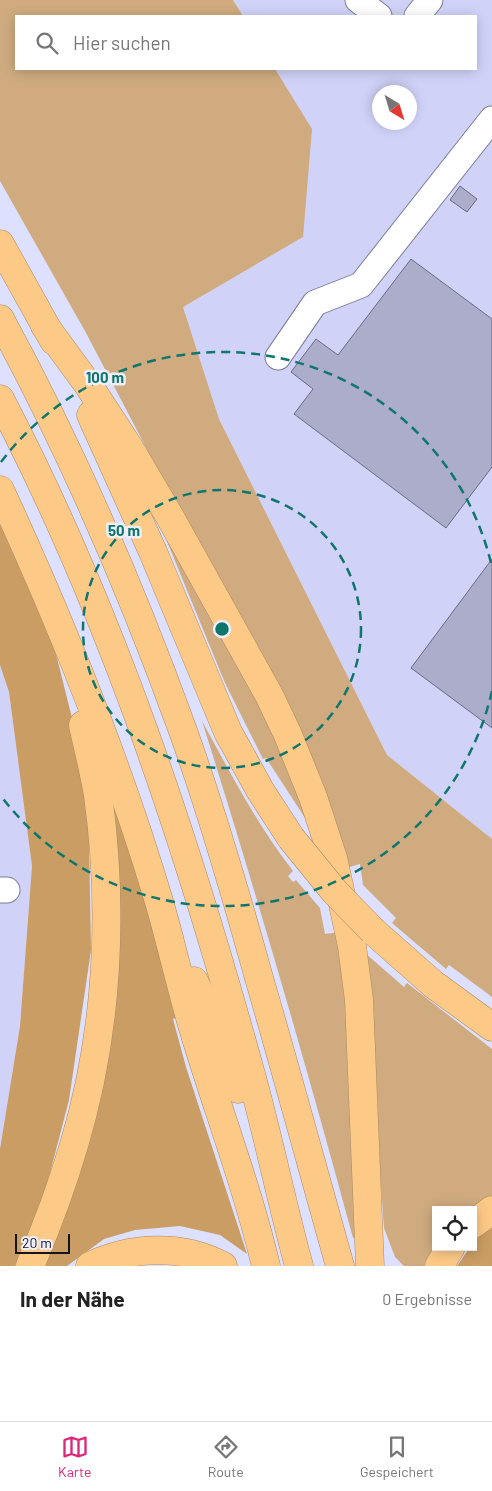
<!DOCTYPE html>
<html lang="de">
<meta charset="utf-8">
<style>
:root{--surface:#fff;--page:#f6f6f6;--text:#222;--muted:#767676;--line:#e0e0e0;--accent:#db2777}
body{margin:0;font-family:Barlow,sans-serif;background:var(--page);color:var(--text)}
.controls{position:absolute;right:15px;bottom:15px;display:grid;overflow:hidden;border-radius:0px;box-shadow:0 2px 12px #0003}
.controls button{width:45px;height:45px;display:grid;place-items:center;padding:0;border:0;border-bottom:1px solid var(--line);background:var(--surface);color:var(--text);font:25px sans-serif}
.compass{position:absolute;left:372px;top:85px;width:45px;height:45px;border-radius:50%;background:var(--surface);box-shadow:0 2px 12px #0003;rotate:142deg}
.scale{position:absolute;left:15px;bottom:12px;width:55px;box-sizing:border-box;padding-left:5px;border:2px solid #14141f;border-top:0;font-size:14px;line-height:18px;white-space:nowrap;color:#14141f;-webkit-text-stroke:4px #eeeffb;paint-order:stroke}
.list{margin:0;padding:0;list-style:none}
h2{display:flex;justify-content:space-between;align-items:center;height:65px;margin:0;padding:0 20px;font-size:21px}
h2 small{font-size:16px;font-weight:400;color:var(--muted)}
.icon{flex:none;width:28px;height:28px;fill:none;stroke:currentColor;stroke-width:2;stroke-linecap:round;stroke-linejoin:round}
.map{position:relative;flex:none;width:492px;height:1266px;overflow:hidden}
.search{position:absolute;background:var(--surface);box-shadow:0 2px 12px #0003;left:15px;right:15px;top:15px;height:55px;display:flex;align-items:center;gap:12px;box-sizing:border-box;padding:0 18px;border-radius:0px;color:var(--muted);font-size:19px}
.sheet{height:155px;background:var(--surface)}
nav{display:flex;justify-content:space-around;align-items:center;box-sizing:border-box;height:70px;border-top:1px solid var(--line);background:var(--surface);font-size:14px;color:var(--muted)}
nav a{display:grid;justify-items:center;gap:2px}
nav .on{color:var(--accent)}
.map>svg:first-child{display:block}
</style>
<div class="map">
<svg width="492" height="1266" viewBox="0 0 492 1266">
<rect width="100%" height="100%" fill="#dee0ff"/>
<!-- built -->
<g fill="#d0d2f8" fill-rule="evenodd">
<path d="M233,0h259v839l-105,-84 -168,-336 -36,-112 120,-70 -28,-168h201v-53h-233zM380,92h30v30h-30z"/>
<polygon points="0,665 9,692 32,866 20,1026 0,1149"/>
</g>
<!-- green -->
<g fill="#cfab7f">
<polygon points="0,0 233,0 243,16 16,16 16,69 275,69 312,129 303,237 183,307 219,419 387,755 492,839 492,997 449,965 446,969 392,923 396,918 363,885 360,864 346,868 205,560 85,331 0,181"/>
<polygon points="157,517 263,706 309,824 266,758 263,759 225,683"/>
<path d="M202,721c28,51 55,104 91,150l-5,5 5,6 3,-2 24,28 5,26 15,-2 8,52 12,252 -7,2c-47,-174 -97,-346 -151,-517z"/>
<polygon points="365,953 404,987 407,983 492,1049 492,1196 471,1210 436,1210 436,1247 424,1266 404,1266 395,1257 384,1228"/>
</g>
<!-- forest -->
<g fill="#ca9d64">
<polygon points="0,520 54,646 87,778 89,839 91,950 69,1100 43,1200 15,1266 0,1266 0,1149 20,1026 32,866 9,692 0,665"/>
<polygon points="109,786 180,1016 173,1019 186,1067 247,1254 220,1235 180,1226 135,1230 104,1239 67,1266 43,1266 79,1161"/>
<path d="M492,1227v39h-35l13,-19h3c1,-9 12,-14 19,-20z"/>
</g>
<!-- building -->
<g fill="#abadcb" stroke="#6a6b87">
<polygon points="460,186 477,199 467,212 450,200"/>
<polygon points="411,259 492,319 492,467 446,528 294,414 313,389 291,372 316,339 338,355"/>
<polygon points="492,559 492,728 411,668"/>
</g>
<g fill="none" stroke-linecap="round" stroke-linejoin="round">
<!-- minor casing -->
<g stroke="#7b7d99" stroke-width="27">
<g id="minor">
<polyline points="358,0 379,16"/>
<polyline points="417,16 430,0"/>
<polyline points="278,357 315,303 361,285 492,119"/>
<polyline points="0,890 7,890"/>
</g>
</g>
<!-- highway casing -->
<g stroke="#ab8a63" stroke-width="29">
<g id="highway">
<polyline points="0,244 54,341"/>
<path d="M0,319c72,132 132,271 183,412 29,81 53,164 76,247 28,96 54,192 81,288"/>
<polyline points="45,326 89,386 130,449 170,517 269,695 288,735 313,797 333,858 352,946 359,1000 370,1266"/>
<path d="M0,399c112,214 188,446 252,679 17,62 30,126 47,188"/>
<polyline points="91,415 153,552 228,732 260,790 291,838"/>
<path d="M0,490c61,132 116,268 158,408 14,47 24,96 39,143 23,75 51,149 69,225"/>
<polyline points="373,931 433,984 492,1027"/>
<polyline points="194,981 212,1020 238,1089"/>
<polyline points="473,1224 492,1210"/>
<path d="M30,1266c17,-40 32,-80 44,-121 34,-113 40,-234 24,-350 -4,-24 -10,-47 -15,-70"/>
<path d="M90,1266c42,-20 92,-22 133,0"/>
<polyline points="439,1266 451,1247"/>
</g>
</g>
<!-- minor -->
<use href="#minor" stroke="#fff" stroke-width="25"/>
<!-- highway -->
<use href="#highway" stroke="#fdc987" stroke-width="28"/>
<!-- highway-bridge casing -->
<g stroke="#ab8a63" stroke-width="29" stroke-linecap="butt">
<polyline id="highway-bridge" points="291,838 335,892 373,931"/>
</g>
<!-- highway-bridge -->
<use href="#highway-bridge" stroke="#fdc987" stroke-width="28"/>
</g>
<!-- distance rings -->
<g fill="none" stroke="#0f766e" stroke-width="2.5" stroke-dasharray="9 6">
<circle cx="222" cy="629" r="139"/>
<path d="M492 691A277 277 0 0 1 1 796M1 462A277 277 0 0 1 492 567"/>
</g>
<circle cx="222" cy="629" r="8" fill="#0f766e" stroke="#eeeffb" stroke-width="2.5"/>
<g font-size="15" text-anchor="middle" font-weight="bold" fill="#0f766e" stroke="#eeeffb" stroke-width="5" stroke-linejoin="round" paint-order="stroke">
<text x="105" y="383">100 m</text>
<text x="124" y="536">50 m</text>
</g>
</svg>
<div class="controls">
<button><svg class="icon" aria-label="locate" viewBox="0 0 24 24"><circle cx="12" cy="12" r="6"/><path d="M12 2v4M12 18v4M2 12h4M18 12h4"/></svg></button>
</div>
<svg class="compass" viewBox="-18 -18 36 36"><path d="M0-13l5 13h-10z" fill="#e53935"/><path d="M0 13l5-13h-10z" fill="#767676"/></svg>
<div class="scale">20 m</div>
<div class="search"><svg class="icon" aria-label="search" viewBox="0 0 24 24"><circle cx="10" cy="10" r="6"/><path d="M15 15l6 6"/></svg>Hier suchen</div>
</div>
<section class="sheet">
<h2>In der Nähe<small>0 Ergebnisse</small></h2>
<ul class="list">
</ul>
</section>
<nav>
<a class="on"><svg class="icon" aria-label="map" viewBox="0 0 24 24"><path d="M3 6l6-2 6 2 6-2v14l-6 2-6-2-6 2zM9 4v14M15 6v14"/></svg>Karte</a>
<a><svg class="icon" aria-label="directions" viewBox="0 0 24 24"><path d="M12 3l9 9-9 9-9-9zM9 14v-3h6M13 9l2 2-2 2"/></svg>Route</a>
<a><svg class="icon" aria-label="saved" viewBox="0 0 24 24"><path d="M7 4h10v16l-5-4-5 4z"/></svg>Gespeichert</a>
</nav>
